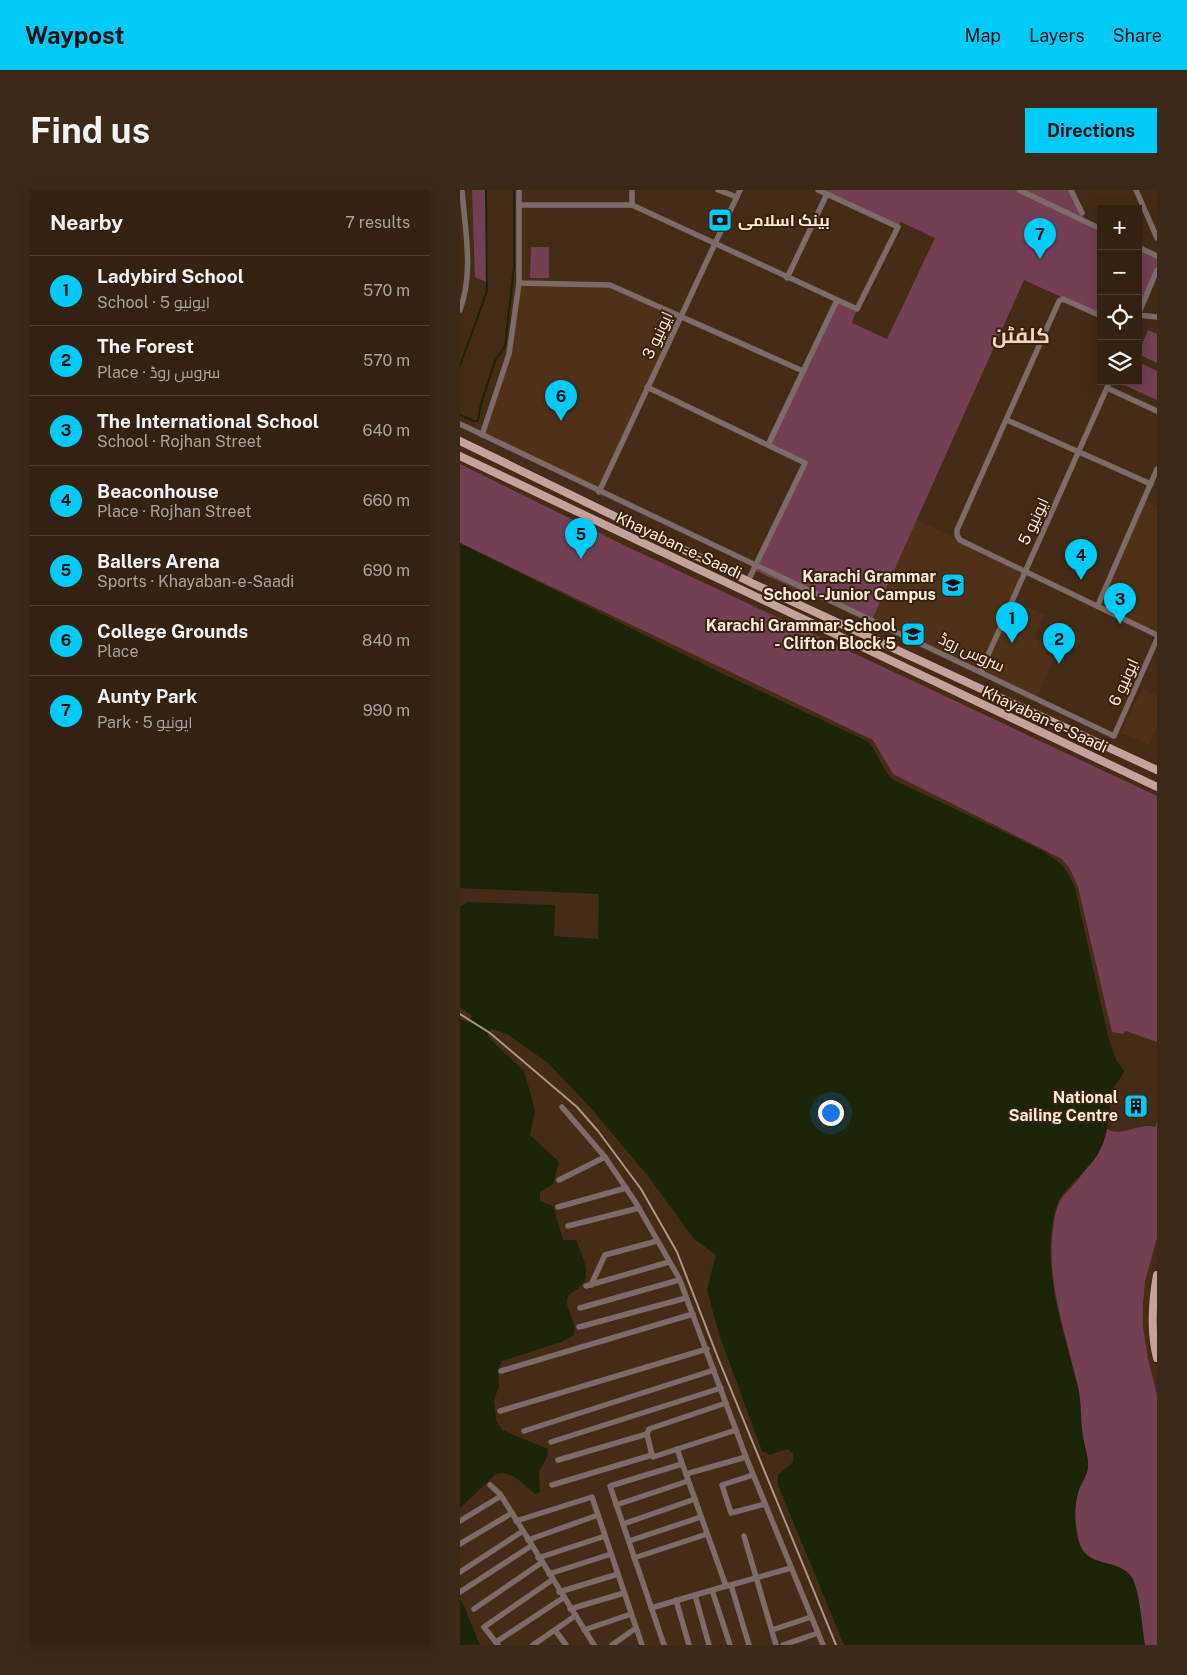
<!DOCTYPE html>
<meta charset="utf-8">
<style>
:root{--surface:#332111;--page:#3b291a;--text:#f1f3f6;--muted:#a9a39f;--line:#4e3e31;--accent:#00cbf8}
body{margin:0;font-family:"Public Sans",Cairo,sans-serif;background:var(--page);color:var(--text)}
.controls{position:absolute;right:15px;top:15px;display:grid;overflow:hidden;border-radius:0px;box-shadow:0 2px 12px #0003}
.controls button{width:45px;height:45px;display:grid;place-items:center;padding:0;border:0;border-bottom:1px solid var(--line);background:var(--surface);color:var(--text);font:25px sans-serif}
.you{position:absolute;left:370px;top:922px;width:18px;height:18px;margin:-12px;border:4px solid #fff;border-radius:50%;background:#1a73e8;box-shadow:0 0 0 8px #1a73e833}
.badge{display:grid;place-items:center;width:32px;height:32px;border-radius:50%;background:var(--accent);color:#111;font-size:16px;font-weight:700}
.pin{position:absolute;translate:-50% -41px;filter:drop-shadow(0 1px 2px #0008)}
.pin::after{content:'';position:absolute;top:26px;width:18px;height:15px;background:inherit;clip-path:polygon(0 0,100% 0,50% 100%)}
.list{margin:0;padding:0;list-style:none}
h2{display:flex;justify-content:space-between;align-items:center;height:65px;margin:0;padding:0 20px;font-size:21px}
h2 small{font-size:16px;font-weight:400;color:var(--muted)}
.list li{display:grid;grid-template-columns:32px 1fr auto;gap:15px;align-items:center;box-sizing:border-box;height:70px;padding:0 20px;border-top:1px solid var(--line)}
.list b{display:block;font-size:19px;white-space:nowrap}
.list p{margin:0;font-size:16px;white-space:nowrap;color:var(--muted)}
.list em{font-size:16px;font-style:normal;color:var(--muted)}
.icon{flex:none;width:28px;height:28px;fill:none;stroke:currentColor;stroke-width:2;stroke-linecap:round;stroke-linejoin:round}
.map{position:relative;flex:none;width:697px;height:1455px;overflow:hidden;border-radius:0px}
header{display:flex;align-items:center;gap:30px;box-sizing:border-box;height:70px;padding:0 25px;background:var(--accent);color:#111}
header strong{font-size:24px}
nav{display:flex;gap:28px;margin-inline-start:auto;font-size:18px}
.intro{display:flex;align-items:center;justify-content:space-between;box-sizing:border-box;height:120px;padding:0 30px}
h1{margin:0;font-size:35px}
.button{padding:12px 22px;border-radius:0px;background:var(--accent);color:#111;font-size:18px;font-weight:700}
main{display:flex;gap:30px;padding:0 30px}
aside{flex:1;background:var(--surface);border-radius:0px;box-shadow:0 2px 12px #0003}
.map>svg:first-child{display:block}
</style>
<header>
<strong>Waypost</strong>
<nav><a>Map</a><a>Layers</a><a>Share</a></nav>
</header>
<div class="intro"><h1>Find us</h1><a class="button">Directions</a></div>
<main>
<aside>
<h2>Nearby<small>7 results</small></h2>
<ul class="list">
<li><span class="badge">1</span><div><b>Ladybird School</b><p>School · ایونیو 5</p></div><em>570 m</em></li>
<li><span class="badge">2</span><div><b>The Forest</b><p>Place · سروس روڈ</p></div><em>570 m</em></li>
<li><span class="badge">3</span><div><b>The International School</b><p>School · Rojhan Street</p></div><em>640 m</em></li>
<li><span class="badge">4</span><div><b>Beaconhouse</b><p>Place · Rojhan Street</p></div><em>660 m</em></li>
<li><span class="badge">5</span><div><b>Ballers Arena</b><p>Sports · Khayaban-e-Saadi</p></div><em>690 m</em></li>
<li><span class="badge">6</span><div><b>College Grounds</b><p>Place</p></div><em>840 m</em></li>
<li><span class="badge">7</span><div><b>Aunty Park</b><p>Park · ایونیو 5</p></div><em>990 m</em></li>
</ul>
</aside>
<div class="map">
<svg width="697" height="1455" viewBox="0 0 697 1455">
<rect width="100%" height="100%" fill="#442c17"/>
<!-- built -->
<g fill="#4e3116">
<polygon points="59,93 150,95 221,126 139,302 22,245 49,164"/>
<polygon points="684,310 697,316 697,444 638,415"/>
<polygon points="455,329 566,381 553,410 585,425 574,448 598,460 577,508 411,432"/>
<polygon points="682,498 697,506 697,537 689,555 661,543"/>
</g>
<!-- green -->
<g fill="#734053">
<polygon points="12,0 26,0 28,93 15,87"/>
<polygon points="357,0 555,0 641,40 641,125 564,90 411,432 296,381 344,273 308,255 377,110 397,119 392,133 427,149 475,48 441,32 438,37"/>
<polygon points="559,0 611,0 625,31"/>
<polygon points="71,57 89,57 89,88 70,88"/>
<polygon points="678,58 697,66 697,79 678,125"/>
<polygon points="688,140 697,144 697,173 678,164"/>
<polygon points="678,172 697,181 697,210 664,195 666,191 678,191"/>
<polygon points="0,274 170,358 697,606 697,852 666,841 663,844 652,842 618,697 610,679 602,669 433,584 413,550 0,353"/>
<path d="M697,932v116l-12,43 -2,23v23l5,32 9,36v250h-12c-3,-16 -5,-59 -15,-70 -15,-17 -44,-7 -51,-34 -4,-15 -5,-32 -1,-48 3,-12 11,-19 10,-32 -1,-9 -4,-18 -6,-26 -2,-15 -1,-31 -4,-46 -11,-56 -34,-108 -24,-167 4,-24 9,-25 23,-41 12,-15 26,-35 29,-53 13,11 34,-6 49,-1z"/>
</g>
<!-- water -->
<g fill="#1b2409">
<path d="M0,353l259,129 148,69c12,11 14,29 27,39l147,70c20,12 25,17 34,38l33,148 8,24 8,11c-2,7 -9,12 -11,19 -5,20 -3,43 -14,62 -10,19 -36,35 -42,53 -19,57 7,127 21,182 4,16 2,33 5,49 1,9 4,17 5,26 1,11 -5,18 -9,28 -6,16 -5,36 0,52 7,26 36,16 51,33 10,12 12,54 15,70h-301l-66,-160v-10l15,-13v-9l-6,-4 -17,6 -8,-4 -42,-114 -13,-47 9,-35 -22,-16 -46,-63 -58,-69 -42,-44 -41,-29 -15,-5 -5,4 3,6 34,32 11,39 -5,25 29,27 -6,22 -13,8v9l13,5 10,34h13c6,16 19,37 0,50 -5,3 -9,5 -9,11 0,13 10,20 7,34l-13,7 -59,19 -4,9 1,17 -5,12 2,21 6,10 46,19 -1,8 -8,15 1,20 -5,2c-12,-9 -22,-24 -39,-20l-36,34v-489l9,4 3,-7 -12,-9v-101l8,-4 87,3 -1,31 44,3 1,-45 -139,-6z"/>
<polygon points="0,1409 3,1414 20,1455 0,1455"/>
</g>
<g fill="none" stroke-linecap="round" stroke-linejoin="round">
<!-- stream -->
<g stroke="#1b2409" stroke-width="2">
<polyline points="0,176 27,101 26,0"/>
<polyline points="0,225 14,231 18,231 21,214 35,171 45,156 54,77 54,0"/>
</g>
<!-- minor -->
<g stroke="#7c6b68" stroke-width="5.5">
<polyline points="59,0 59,93 150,95 343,181"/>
<polyline points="258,0 277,7"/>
<polyline points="559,0 641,39"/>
<polyline points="611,0 622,23"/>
<polyline points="676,0 697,48"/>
<polyline points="59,15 172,15 397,119 438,37 358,0"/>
<polyline points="172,15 172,0"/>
<polyline points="678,57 697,66"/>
<polyline points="697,80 678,125 697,127"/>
<polyline points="327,88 367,4"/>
<path d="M0,120c14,-38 5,-80 2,-120"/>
<polyline points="641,126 603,109 599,111 497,340 497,345 500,350 697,445"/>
<polyline points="187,197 345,273 288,391"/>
<polyline points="647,198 697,221"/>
<polyline points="547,230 691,294"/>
<polyline points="0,234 654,546 697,449"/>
<polyline points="22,245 49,164 59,93"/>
<polyline points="308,255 377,110"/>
<polyline points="139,302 280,0"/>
<polyline points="638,415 697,279"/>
<polyline points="521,481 650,191"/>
<polyline points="102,917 145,967 176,1013 219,1088 286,1267 363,1455"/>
<polyline points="99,990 145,967"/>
<polyline points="98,1017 166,998"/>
<polyline points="108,1036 179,1018"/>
<polyline points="131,1095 145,1065 197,1051"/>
<polyline points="126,1096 209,1072"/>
<polyline points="120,1118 219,1090"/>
<polyline points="119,1137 226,1108"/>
<polyline points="41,1181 233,1124"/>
<polyline points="266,1213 189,1239 187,1244 192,1265 193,1267 276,1240"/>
<polyline points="40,1221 247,1159"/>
<polyline points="64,1241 254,1180"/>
<polyline points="91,1252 261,1198"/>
<polyline points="217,1259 266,1396 271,1395 289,1455"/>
<polyline points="98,1270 187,1244"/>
<polyline points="226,1284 286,1267"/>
<polyline points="293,1285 262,1295 271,1323 305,1314"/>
<polyline points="30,1295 40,1304 52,1323"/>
<polyline points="92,1295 192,1265"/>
<polyline points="156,1315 228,1291"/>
<polyline points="0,1331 41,1306"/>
<polyline points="56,1331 132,1307 182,1455"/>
<polyline points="163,1334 235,1309"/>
<polyline points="284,1346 316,1455"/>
<polyline points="68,1350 138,1325"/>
<polyline points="169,1351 241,1327"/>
<polyline points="0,1354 52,1323 134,1455"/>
<polyline points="78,1368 145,1346"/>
<polyline points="174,1368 247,1344"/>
<polyline points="0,1382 63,1341"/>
<polyline points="89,1384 151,1364"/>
<polyline points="271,1395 331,1378"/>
<polyline points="252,1400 270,1455"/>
<polyline points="0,1402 71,1356"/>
<polyline points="99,1402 158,1384"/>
<polyline points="235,1405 249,1455"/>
<polyline points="216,1410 229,1455"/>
<polyline points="191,1418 266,1396"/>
<polyline points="14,1419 81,1373"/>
<polyline points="110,1419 164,1403"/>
<polyline points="95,1440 106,1455"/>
<polyline points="124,1440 171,1424"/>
<polyline points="312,1440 351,1427"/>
<polyline points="36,1452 103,1408"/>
<polyline points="38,1455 24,1437 92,1390"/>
<polyline points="73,1455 115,1426"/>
<polyline points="152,1455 176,1438"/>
<polyline points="204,1455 150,1296 222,1274"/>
<polyline points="323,1455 358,1443"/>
</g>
<!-- major -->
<g stroke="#c5a39d" stroke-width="8">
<polyline points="0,251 294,394 697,580"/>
<polyline points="0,266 697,597"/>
<path d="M697,1085c-5,28 -7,55 0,83"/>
</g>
<!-- rail -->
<polyline stroke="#ab9787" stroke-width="2" points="0,824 30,843 117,917 138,941 181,999 217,1062 258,1168 376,1455"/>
</g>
<!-- icons -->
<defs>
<g id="bank-square" transform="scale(1.25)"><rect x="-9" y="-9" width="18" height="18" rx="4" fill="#00cbf8" stroke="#39220c"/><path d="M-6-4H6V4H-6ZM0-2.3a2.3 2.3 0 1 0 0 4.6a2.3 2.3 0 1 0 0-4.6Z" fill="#111"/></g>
<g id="school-square" transform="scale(1.25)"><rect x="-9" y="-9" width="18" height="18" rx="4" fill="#00cbf8" stroke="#39220c"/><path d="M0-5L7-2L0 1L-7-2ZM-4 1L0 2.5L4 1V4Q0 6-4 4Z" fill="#111"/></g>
<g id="building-square" transform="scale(1.25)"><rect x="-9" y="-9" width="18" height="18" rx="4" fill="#00cbf8" stroke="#39220c"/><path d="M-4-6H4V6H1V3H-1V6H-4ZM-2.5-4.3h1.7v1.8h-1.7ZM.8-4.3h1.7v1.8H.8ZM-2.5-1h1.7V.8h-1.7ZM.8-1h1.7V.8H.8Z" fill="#111"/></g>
</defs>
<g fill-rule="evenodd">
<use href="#bank-square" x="260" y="30"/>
<use href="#school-square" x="493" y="395"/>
<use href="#school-square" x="453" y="444"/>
<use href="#building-square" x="676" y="916"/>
</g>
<g text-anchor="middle" stroke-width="4" stroke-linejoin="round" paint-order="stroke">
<!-- poi labels -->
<g font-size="16" font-weight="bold" fill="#faeadd" stroke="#39220c" text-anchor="end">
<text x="278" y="36" text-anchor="start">بینک اسلامی</text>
<text x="476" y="392">Karachi Grammar<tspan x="476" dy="18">School -Junior Campus</tspan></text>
<text x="436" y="441">Karachi Grammar School<tspan x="436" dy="18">- Clifton Block 5</tspan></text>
<text x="658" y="913">National<tspan x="658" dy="18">Sailing Centre</tspan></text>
</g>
<!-- street labels -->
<g font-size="16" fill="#faeadd" stroke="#39220c">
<text transform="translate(197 145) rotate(-65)" y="6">ایونیو 3</text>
<text transform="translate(573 331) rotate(-65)" y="6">ایونیو 5</text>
<text transform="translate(219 355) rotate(25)" y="6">Khayaban-e-Saadi</text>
<text transform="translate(512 462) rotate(25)" y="6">سروس روڈ</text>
<text transform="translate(663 492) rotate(-66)" y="6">ایونیو 6</text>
<text transform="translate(585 529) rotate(25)" y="6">Khayaban-e-Saadi</text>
</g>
<!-- district labels -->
<g font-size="21" font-weight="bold" fill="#f5d6bd" stroke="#39220c">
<text x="561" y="153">کلفٹن</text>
</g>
</g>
</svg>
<div class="controls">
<button>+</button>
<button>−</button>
<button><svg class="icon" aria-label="locate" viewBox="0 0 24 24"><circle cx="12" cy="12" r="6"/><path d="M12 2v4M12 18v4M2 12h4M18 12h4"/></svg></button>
<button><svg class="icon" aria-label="layers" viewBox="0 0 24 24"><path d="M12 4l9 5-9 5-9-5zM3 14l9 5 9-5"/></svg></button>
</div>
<div class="you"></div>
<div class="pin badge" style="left:552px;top:453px">1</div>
<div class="pin badge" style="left:599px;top:474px">2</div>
<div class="pin badge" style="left:660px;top:434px">3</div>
<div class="pin badge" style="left:621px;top:390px">4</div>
<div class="pin badge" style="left:121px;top:369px">5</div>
<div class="pin badge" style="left:101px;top:231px">6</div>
<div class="pin badge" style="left:580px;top:69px">7</div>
</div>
</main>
